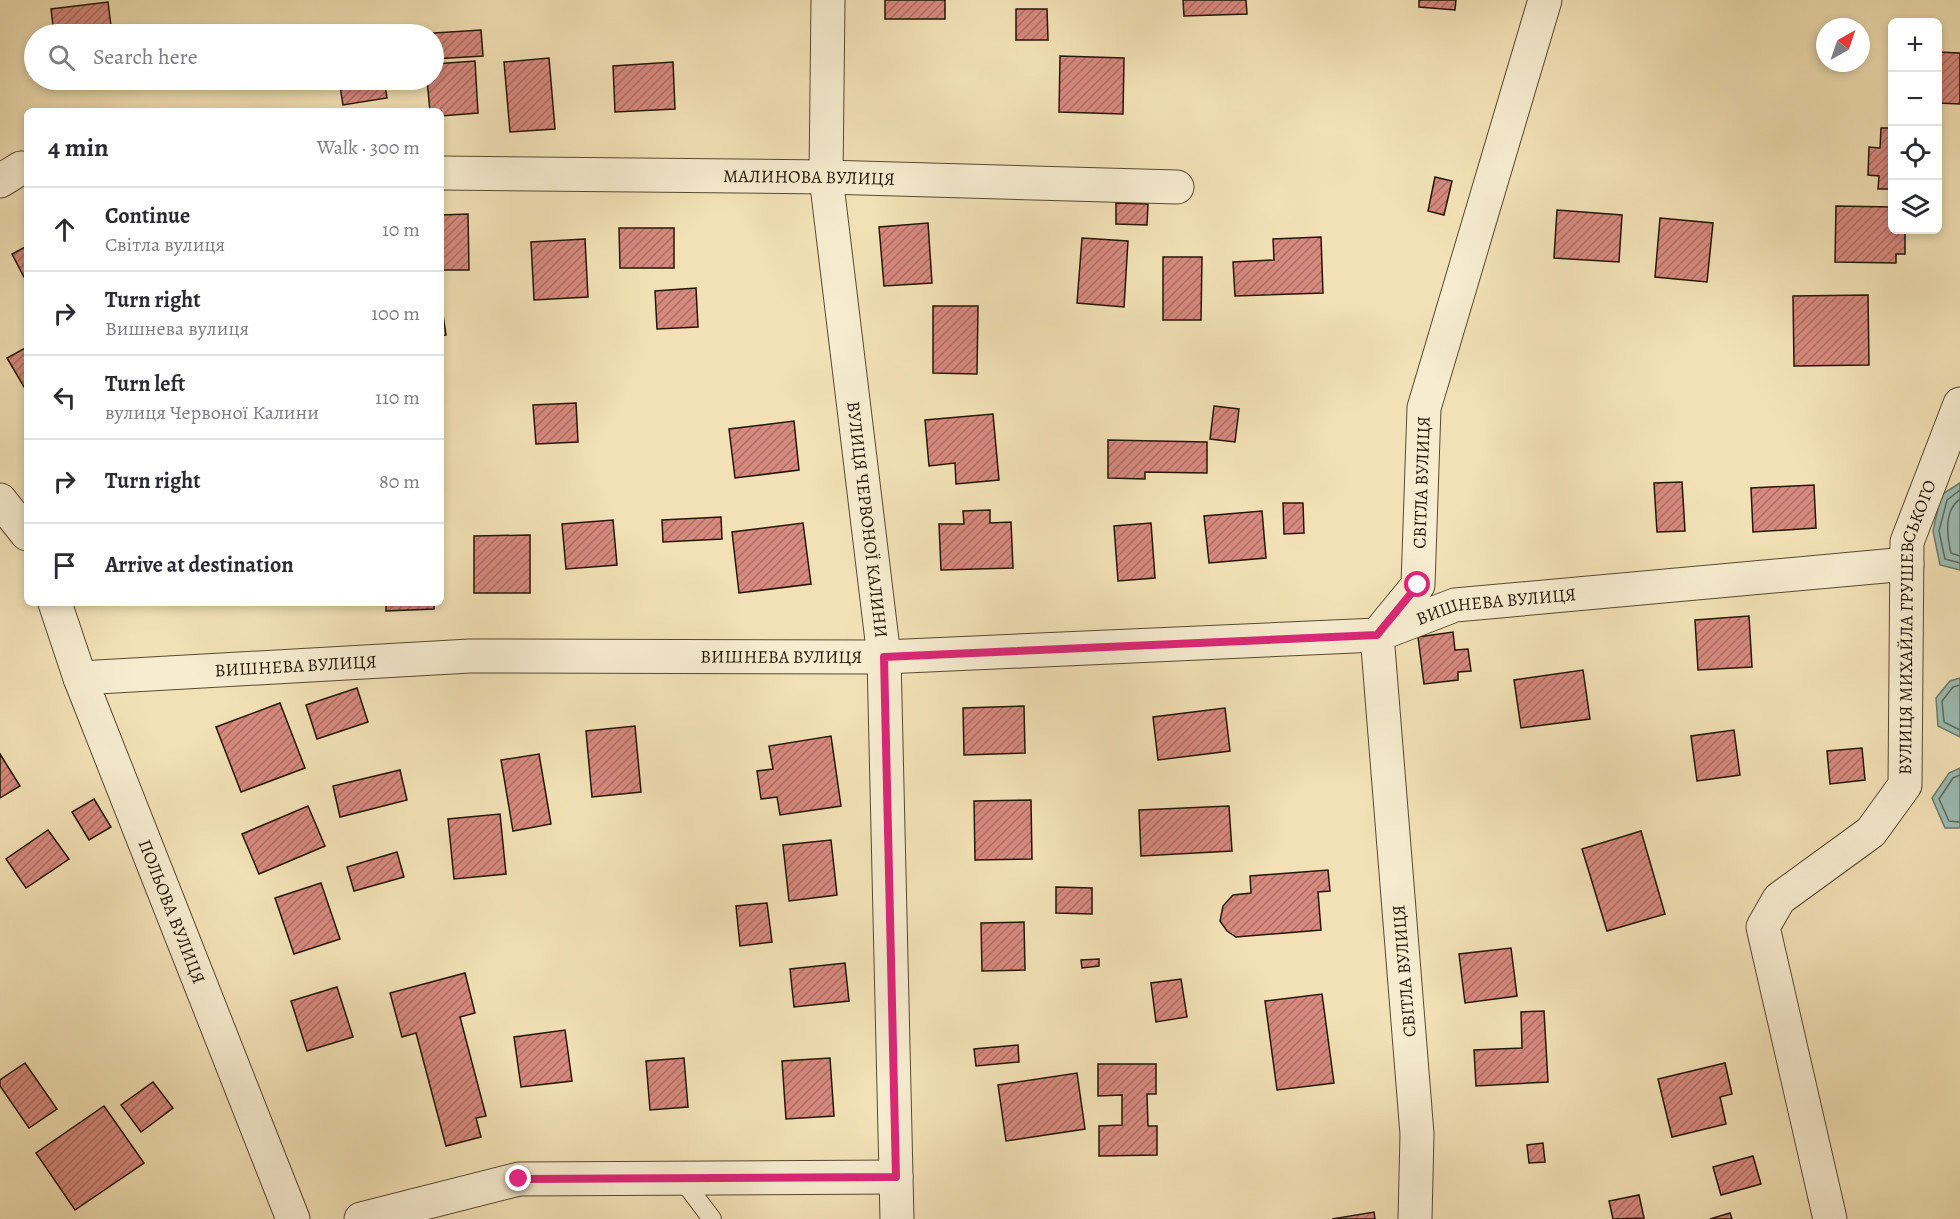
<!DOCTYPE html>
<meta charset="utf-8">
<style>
:root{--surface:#fff;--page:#f2f2f3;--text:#2b2b33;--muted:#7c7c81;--line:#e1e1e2}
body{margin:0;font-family:Alegreya,serif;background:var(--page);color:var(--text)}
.controls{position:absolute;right:18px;top:18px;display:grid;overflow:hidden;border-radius:9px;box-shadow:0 3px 9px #0003}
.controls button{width:54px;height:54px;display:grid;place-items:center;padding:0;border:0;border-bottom:2px solid var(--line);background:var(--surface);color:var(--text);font:30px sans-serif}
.compass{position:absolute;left:1816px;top:18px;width:54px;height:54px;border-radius:50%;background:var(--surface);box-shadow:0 3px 9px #0003;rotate:40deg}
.stop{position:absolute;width:18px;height:18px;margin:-14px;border:4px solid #db2777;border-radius:50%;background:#fff}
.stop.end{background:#db2777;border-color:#fff;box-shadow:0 2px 6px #0008}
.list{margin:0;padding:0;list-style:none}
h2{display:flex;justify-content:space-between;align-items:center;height:78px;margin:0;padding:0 24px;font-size:26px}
h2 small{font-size:20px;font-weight:400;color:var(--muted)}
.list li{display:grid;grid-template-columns:39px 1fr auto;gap:18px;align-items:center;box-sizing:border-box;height:84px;padding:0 24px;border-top:2px solid var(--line)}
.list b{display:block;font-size:22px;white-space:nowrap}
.list p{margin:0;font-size:20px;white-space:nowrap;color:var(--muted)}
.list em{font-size:20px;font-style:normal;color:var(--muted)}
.icon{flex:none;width:33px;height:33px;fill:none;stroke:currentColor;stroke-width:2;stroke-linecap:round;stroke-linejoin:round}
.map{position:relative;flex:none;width:1960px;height:1219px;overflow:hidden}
.search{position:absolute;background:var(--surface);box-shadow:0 3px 9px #0003;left:24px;top:24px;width:420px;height:66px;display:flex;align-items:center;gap:15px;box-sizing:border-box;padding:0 21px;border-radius:33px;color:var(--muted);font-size:22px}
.panel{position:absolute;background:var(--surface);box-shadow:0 3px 9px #0003;left:24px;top:108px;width:420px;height:498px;border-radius:9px}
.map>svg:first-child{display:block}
</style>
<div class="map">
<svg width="1960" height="1219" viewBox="0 0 1960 1219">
<defs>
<pattern id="building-hatch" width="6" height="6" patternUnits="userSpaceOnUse" patternTransform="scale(1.5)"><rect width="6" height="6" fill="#d6897e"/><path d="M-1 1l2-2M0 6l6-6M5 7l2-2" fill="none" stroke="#ad6f65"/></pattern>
</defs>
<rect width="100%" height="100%" fill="#f2e1b6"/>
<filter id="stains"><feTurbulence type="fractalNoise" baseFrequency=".00333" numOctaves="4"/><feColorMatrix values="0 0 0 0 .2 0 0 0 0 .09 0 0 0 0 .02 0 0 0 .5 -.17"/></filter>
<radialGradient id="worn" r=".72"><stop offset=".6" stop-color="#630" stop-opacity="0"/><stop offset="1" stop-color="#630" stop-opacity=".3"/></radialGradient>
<!-- water -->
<g fill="#9cbcb4" stroke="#6c7a6e" stroke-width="1.5">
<polygon points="1960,483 1960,570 1940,565 1933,531 1941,495"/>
<polygon points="1960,678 1960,737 1938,726 1936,698 1950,681"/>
<polygon points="1960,768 1960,828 1945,828 1932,798 1949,773"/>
</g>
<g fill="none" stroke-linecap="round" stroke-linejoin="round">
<!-- shore -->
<g stroke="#60695c" stroke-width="1.5">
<polyline points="1960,490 1947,500 1939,531 1945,559 1960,563"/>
<path d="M1960,499c-16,11 -13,37 -9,54l9,3"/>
<polyline points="1960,685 1953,687 1942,701 1944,722 1960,730"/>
<polyline points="1960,775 1953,778 1939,799 1949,821 1960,822"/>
</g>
</g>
<!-- building -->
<g fill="url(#building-hatch)" stroke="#231605" stroke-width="1.5">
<rect x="885" y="0" width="60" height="19"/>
<polygon points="1183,0 1246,0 1247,14 1184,16"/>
<polygon points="1419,0 1456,0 1455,10 1419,7"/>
<polygon points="108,2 112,34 54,34 51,9"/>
<polygon points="1016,9 1047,9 1048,40 1016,40"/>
<polygon points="481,30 483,56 434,59 434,34 418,34"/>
<polygon points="1938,52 1960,53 1960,104 1938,103"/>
<polygon points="1060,56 1124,58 1123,114 1059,112"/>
<polygon points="549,58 555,129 510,132 504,62"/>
<polygon points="475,61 478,113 441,116 441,111 430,111 427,80 434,80 434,64"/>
<polygon points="673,62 675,109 615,112 613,66"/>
<polygon points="339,80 384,80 387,98 343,105"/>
<polygon points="1881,128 1892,128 1892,189 1878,189 1879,176 1868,175 1869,147 1880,148"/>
<polygon points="1435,177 1452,181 1444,215 1428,211"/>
<polygon points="1116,203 1148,204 1147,225 1116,224"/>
<polygon points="1836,206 1892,207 1892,230 1905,230 1905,254 1896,254 1896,263 1835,262"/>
<polygon points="1557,210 1622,215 1619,262 1554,258"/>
<polygon points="468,214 469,270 441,270 441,215"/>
<polygon points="1660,218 1713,223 1707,282 1655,277"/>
<polygon points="928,223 932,283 884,286 879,227"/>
<polygon points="619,228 674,228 674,268 620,268"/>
<polygon points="1321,237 1323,293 1235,296 1233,262 1274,260 1273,239"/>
<polygon points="1082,238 1128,241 1124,307 1077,303"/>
<polygon points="585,239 588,297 534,300 531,242"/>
<polygon points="27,246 27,283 12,254"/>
<polygon points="1163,257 1202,257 1201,320 1163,320"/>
<polygon points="696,288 698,327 657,329 655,291"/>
<polygon points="1868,295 1869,365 1794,366 1793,296"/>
<polygon points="441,301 446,335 441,336"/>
<polygon points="933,306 978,306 977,374 933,373"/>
<polygon points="27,347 27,392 7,358"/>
<polygon points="576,403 578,442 536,444 533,405"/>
<polygon points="1214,406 1239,409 1235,442 1210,439"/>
<polygon points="993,414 999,480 956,484 955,463 929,466 925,420"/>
<polygon points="794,421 799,470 735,478 729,429"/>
<polygon points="1108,440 1207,442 1207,473 1145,472 1145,479 1108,478"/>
<polygon points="1682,482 1685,531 1657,532 1654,483"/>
<polygon points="1814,485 1816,528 1753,532 1751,488"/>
<polygon points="1283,503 1303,503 1304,533 1284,534"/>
<polygon points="990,510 990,523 1011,522 1013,568 941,570 939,524 964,524 963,511"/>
<polygon points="1262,511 1266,558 1209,563 1204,516"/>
<polygon points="721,517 722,539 663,542 662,520"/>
<polygon points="613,520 617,565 566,569 562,524"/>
<polygon points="803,523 811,584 739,593 732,532"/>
<polygon points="1151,523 1155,578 1118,581 1114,526"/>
<polygon points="530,535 530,593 474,593 474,536"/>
<polygon points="386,603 434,603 434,609 386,611"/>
<polygon points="1749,616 1752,667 1698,670 1695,620"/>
<polygon points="1453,632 1455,650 1468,649 1471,671 1458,672 1458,680 1424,684 1418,637"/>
<polygon points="1583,670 1590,719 1521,728 1514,680"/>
<polygon points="357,688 368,722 317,739 306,705"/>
<polygon points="280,703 305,768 241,792 216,727"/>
<polygon points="1024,706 1025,753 964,755 963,708"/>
<polygon points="1225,708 1230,751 1158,760 1153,717"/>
<polygon points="635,726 641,792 592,797 586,731"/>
<polygon points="1734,730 1740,775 1697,781 1691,736"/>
<polygon points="831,736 841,806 780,815 777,797 761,799 757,771 773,769 769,746"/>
<polygon points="1862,748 1865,780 1830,784 1827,751"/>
<polygon points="0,754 20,786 0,798"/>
<polygon points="539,754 551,824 513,831 501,760"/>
<polygon points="400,770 407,800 340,817 333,786"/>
<polygon points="94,799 111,827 89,840 72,812"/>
<polygon points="1031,800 1032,859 975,860 974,801"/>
<polygon points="308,806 325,846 259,874 242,834"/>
<polygon points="1229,806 1232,851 1141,856 1139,810"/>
<polygon points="500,814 506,874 454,879 448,819"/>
<polygon points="48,830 69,859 26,888 6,859"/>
<polygon points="1641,831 1665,914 1607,931 1582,849"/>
<polygon points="831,840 837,895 789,901 783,845"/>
<polygon points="397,852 404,877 354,891 347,867"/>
<polygon points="1328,870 1330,891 1318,892 1321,930 1236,937 1227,931 1220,921 1223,906 1233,895 1251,893 1250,876"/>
<polygon points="321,883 340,939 294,954 275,898"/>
<polygon points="1056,887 1092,888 1092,914 1056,913"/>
<polygon points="767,903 772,942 740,946 736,906"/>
<polygon points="1024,922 1025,970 982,971 981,923"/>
<polygon points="1511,948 1517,996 1465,1003 1459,954"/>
<polygon points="1099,959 1099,966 1082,968 1081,960"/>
<polygon points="845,963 849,1001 794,1007 790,969"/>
<polygon points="465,973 475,1013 460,1017 486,1116 476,1118 481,1137 446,1146 416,1033 402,1037 390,993"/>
<polygon points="1181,979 1187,1017 1156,1022 1151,983"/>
<polygon points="337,987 353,1037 307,1051 291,1001"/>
<polygon points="1322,994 1334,1083 1277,1090 1265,1001"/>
<polygon points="1544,1011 1548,1082 1476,1086 1474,1050 1522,1048 1521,1012"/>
<polygon points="565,1030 572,1081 521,1087 514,1037"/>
<polygon points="1018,1045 1019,1062 976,1066 974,1049"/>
<polygon points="684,1058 688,1107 650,1110 646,1061"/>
<polygon points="830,1058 834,1116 786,1119 782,1061"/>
<polygon points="25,1063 57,1109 29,1128 0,1086 0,1080"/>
<polygon points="1725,1063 1732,1094 1720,1097 1726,1124 1672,1137 1658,1079"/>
<polygon points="1098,1064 1156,1064 1156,1094 1147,1094 1148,1126 1157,1126 1157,1155 1099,1156 1099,1126 1122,1125 1122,1095 1098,1096"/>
<polygon points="1077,1073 1085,1129 1006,1141 998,1085"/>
<polygon points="153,1082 173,1108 141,1132 121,1105"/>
<polygon points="104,1106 144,1163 75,1210 36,1153"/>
<polygon points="1543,1143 1545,1162 1529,1163 1527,1145"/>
<polygon points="1753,1156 1761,1184 1721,1195 1713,1167"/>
<polygon points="1639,1195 1644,1218 1613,1219 1609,1201"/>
<polygon points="1374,1212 1375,1219 1332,1219"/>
<polygon points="1730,1213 1732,1219 1710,1219"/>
</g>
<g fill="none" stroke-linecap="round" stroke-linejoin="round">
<!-- service casing -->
<g stroke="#574931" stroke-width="20">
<polyline id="service" points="681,1178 712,1219"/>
</g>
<!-- minor casing -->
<g stroke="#574931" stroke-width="35">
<g id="minor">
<path id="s1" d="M828,0l-2,177 58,480 13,562"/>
<path id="s2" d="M441,173l385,4 351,10"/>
<polyline points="0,181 21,168 27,168"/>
<polyline points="0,500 27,534"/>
<path id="s3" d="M55,603l25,75 213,541"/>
<path id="s4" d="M80,678l390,-22 414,1 493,-22 78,-30 452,-41"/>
<polyline points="361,1219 519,1179 896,1177"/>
<path id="s5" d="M1415,1219l2,-85 -40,-499 41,-50 6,-177 121,-408"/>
<path id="s6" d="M1830,1219l-67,-292 16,-28 92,-67 34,-47 2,-243 53,-138"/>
</g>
</g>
<!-- service -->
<use href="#service" stroke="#f7ecd0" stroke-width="18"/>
<!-- minor -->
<use href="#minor" stroke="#f7ecd0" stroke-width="33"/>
</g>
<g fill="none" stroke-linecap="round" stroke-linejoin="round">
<!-- route -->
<polyline stroke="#db2777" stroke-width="8" points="519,1179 896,1177 884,657 1377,635 1418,585"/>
</g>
<g text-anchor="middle" stroke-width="4.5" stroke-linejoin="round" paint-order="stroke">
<!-- street labels -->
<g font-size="18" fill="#231605" stroke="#f7ecd0">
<text dy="6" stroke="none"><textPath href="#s2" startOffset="368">МАЛИНОВА ВУЛИЦЯ</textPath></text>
<text dy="6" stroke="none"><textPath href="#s5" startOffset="753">СВІТЛА ВУЛИЦЯ</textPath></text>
<text dy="6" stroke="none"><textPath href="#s1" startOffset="522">ВУЛИЦЯ ЧЕРВОНОЇ КАЛИНИ</textPath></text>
<text dy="6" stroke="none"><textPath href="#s4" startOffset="1422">ВИШНЕВА ВУЛИЦЯ</textPath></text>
<text dy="6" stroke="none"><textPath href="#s6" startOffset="663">ВУЛИЦЯ МИХАЙЛА ГРУШЕВСЬКОГО</textPath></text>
<text dy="6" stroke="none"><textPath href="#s4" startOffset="702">ВИШНЕВА ВУЛИЦЯ</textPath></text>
<text dy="6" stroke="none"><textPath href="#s4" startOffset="216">ВИШНЕВА ВУЛИЦЯ</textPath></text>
<text dy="6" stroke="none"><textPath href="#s3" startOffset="330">ПОЛЬОВА ВУЛИЦЯ</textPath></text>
<text transform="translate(1404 971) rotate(-95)" y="6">СВІТЛА ВУЛИЦЯ</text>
</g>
</g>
<rect width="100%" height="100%" filter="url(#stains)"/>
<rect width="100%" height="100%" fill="url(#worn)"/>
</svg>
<div class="controls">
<button>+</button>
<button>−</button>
<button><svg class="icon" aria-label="locate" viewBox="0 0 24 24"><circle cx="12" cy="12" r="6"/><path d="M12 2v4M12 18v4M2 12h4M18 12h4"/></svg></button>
<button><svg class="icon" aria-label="layers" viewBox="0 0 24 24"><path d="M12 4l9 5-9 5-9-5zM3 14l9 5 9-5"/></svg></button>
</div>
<svg class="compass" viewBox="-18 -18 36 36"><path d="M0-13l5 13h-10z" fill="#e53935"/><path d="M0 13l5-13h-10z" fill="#7c7c81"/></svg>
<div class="stop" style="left:1418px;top:585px"></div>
<div class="stop end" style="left:519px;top:1179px"></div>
<div class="search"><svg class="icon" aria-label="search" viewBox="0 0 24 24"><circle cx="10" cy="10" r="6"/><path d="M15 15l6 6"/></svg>Search here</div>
<section class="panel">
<h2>4 min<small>Walk · 300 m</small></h2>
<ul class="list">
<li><svg class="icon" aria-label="ahead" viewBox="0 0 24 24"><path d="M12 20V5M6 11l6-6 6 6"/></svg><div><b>Continue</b><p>Світла вулиця</p></div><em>10 m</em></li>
<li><svg class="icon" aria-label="right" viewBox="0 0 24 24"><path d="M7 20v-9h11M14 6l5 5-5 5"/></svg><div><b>Turn right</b><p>Вишнева вулиця</p></div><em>100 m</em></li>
<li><svg class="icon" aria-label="left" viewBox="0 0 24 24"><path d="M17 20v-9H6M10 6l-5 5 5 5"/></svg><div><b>Turn left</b><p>вулиця Червоної Калини</p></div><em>110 m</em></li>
<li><svg class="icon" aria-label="right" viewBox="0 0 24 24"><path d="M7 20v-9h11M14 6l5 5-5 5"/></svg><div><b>Turn right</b></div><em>80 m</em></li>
<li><svg class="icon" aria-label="arrive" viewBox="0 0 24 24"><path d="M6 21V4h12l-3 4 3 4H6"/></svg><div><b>Arrive at destination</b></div></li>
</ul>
</section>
</div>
